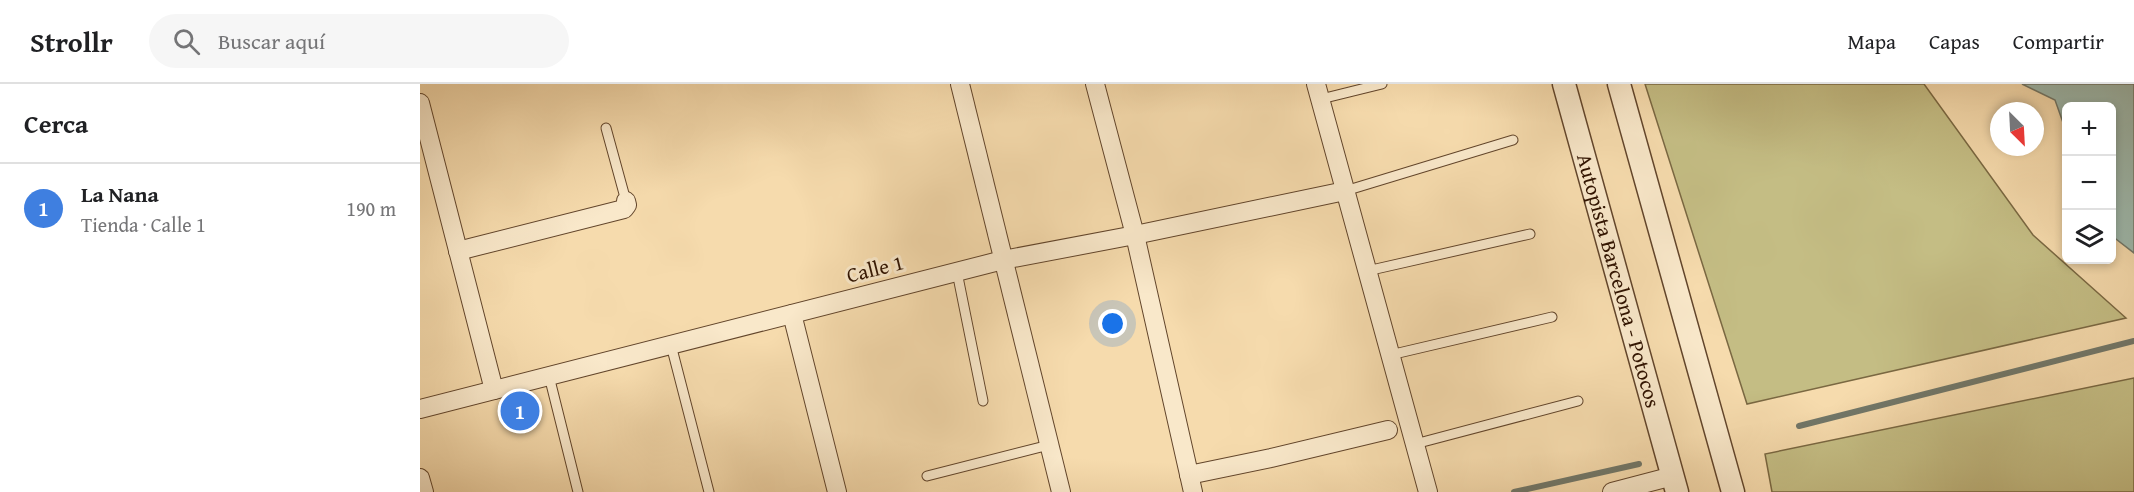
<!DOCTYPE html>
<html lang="es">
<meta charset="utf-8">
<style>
:root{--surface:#fff;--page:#f6f6f6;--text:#202124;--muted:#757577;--line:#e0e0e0;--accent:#8f2418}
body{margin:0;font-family:"Gentium Book Plus",serif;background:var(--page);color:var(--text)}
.controls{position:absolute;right:18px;top:18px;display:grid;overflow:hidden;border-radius:9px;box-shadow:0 3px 9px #0003}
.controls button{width:54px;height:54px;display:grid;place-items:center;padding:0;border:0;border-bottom:2px solid var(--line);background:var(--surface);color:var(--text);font:30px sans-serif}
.compass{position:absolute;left:1570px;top:18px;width:54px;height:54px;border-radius:50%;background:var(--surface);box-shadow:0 3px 9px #0003;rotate:156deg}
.you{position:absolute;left:693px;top:240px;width:21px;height:21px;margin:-15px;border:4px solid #fff;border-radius:50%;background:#1a73e8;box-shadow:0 0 0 9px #1a73e833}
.badge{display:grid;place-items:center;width:39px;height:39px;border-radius:50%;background:var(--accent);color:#fff;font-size:20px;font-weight:700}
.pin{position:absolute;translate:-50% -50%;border:3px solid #fff;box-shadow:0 2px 6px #0006}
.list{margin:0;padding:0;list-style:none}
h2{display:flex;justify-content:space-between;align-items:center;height:78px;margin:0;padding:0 24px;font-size:26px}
h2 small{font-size:20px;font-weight:400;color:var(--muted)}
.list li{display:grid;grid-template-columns:39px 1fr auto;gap:18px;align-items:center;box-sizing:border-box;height:90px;padding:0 24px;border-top:2px solid var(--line)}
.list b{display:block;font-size:22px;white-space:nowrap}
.list p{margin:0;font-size:20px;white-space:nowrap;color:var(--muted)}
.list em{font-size:20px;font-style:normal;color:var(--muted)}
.icon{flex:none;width:33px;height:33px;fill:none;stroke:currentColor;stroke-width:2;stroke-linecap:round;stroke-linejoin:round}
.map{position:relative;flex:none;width:1714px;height:408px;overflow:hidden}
header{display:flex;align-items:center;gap:36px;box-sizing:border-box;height:84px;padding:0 30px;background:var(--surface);border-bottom:2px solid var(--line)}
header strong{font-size:28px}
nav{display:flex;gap:33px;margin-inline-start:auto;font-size:21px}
.search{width:420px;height:54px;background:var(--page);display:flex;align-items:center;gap:15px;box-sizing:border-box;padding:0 21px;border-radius:33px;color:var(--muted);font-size:22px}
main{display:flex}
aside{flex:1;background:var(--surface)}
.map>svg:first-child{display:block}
</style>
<header>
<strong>Strollr</strong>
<div class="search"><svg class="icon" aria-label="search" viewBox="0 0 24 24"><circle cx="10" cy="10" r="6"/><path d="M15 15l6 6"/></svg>Buscar aquí</div>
<nav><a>Mapa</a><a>Capas</a><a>Compartir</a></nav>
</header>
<main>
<aside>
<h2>Cerca<small></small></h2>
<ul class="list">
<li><span class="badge" style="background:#3f7fe0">1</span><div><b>La Nana</b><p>Tienda · Calle 1</p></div><em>190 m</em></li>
</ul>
</aside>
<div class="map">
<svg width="1714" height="408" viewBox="0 0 1714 408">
<rect width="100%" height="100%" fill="#f6dbad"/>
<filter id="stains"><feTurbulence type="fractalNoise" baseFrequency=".00333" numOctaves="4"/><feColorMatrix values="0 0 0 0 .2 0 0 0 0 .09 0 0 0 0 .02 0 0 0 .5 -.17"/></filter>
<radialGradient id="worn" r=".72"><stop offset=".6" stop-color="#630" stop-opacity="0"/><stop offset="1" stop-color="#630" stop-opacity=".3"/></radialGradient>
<!-- green -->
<g fill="#c4bd84" stroke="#7a6842" stroke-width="1.5">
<polygon points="1225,0 1504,0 1613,151 1706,234 1327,320"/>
<polygon points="1714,294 1714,408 1352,408 1345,370"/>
</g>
<!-- water -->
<polygon fill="#9dbaaf" stroke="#717769" stroke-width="1.5" points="1602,0 1714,0 1714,169 1692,152 1692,22 1646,22 1646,47 1635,16"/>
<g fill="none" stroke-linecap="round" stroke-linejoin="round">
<!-- stream -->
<g stroke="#717769" stroke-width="6">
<polyline points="1379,342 1714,257"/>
<polyline points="1094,408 1219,380"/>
</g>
<!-- service casing -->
<g stroke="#62452b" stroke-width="11">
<g id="service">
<polyline points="901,15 962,0"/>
<polyline points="186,44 206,117"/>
<polyline points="925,107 1093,56"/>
<polyline points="947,187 1110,150"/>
<polyline points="537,188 563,317"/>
<polyline points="251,261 289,408"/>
<polyline points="970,271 1132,233"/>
<polyline points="129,292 158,408"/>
<polyline points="995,360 1158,317"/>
<polyline points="507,392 629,361"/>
</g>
</g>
<!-- minor casing -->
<g stroke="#62452b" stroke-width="20">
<g id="minor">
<polyline points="540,0 641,408"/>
<polyline points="675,0 715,151 773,408"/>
<polyline points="896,0 1008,408"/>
<polyline points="0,19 74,306"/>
<polyline points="38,167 204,125 207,121 206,117"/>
<polyline points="372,230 417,408"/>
<polyline points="0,325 583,176 715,151 925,107"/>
<polyline points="769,391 851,374 968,346"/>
<polyline points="0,394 4,408"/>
<polyline points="1192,408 1253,392"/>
</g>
</g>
<!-- tertiary casing -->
<g stroke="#62452b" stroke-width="25">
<g id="tertiary">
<path id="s1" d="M1144,0l113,408"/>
<polyline points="1199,0 1313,408"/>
</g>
</g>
<!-- service -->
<use href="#service" stroke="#f9e8ca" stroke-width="9"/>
<!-- minor -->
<use href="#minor" stroke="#f9e8ca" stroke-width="18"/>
<!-- tertiary -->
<use href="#tertiary" stroke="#f9e8ca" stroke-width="22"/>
</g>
<g text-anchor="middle" stroke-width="6" stroke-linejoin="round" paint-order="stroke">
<!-- street labels -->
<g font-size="21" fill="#301300" stroke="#f9e8ca">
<text transform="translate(455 185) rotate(-14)" y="7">Calle 1</text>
<text dy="7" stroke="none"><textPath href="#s1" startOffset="204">Autopista Barcelona - Potocos</textPath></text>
</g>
</g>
<rect width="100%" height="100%" filter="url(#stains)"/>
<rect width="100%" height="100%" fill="url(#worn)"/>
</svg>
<div class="controls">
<button>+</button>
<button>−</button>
<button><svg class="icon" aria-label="layers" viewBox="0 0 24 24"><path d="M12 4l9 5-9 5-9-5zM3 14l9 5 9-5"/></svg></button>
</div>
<svg class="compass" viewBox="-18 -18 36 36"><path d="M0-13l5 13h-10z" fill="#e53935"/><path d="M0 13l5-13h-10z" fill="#757577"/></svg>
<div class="you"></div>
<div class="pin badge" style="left:100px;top:327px;background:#3f7fe0">1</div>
</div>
</main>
